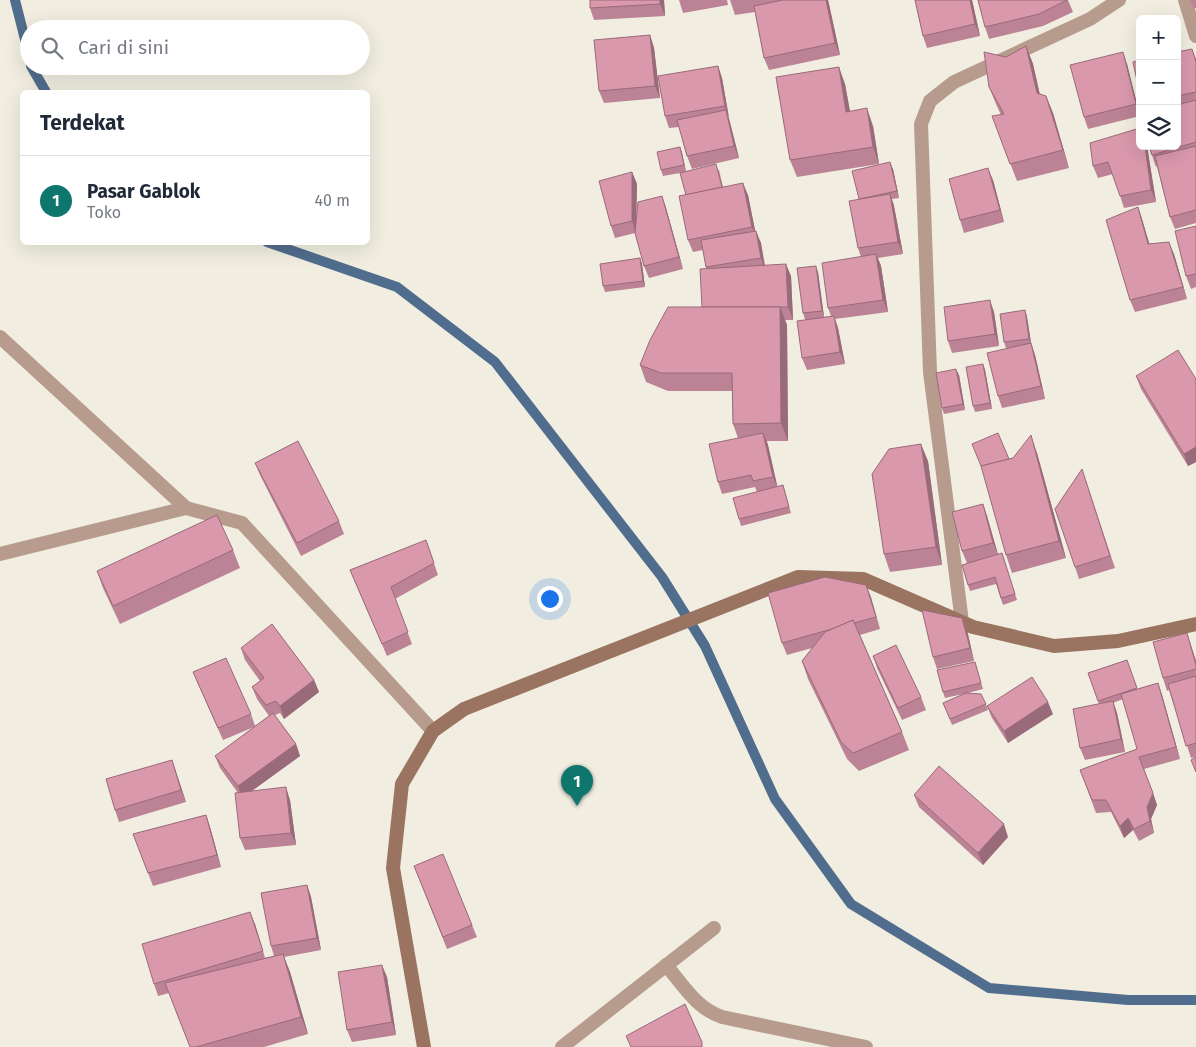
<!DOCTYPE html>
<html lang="id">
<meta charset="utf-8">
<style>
:root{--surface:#fff;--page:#f6f6f7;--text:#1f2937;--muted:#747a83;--line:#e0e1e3;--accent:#0f766e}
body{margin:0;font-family:"Fira Sans",sans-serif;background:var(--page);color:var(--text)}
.controls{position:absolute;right:15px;top:15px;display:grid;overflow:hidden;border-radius:8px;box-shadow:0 5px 20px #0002}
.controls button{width:45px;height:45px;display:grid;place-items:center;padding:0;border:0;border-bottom:1px solid var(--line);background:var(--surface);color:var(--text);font:25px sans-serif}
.you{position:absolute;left:549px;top:598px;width:18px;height:18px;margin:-12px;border:4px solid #fff;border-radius:50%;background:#1a73e8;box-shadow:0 0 0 8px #1a73e833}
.badge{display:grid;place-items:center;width:32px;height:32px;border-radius:50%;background:var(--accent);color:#fff;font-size:16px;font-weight:700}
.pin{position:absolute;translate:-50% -41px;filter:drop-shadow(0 1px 2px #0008)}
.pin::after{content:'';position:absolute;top:26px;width:18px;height:15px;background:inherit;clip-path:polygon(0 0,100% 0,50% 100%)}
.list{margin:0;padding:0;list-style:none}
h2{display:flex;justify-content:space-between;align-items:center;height:65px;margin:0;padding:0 20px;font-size:21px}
h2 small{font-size:16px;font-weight:400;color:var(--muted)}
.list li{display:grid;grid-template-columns:32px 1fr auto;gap:15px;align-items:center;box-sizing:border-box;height:90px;padding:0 20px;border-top:1px solid var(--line)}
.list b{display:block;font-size:19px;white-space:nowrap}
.list p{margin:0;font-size:16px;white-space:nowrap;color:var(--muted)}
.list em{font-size:16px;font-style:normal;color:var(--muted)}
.icon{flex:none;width:28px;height:28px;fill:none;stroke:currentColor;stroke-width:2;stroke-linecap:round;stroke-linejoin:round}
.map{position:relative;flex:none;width:1196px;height:1047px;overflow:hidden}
.search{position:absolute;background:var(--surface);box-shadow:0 5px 20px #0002;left:20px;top:20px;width:350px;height:55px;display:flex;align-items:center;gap:12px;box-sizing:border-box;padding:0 18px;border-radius:28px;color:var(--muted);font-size:19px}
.panel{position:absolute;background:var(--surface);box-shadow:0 5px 20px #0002;left:20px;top:90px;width:350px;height:155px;border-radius:8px}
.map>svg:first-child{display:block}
</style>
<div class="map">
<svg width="1196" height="1047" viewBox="0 0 1196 1047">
<rect width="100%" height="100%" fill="#f1eee1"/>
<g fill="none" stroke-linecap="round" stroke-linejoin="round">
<!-- stream -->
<g stroke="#516d8d" stroke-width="10">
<polyline points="15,0 29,55"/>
<polyline points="31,66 46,92"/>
<polyline points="267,242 397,287 495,362 662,577 705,646 775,799 851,904 989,988 1128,1000 1196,1000"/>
</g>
<!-- minor -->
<g stroke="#b79c8e" stroke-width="14">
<polyline points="1185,0 1196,36"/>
<polyline points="0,337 186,508 242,523 433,731"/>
<polyline points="0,554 186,508"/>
<polyline points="962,622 930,372 921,124 930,101 954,82 1090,19 1119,0"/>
<path d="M666,965c17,20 30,43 56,52l144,30"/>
<polyline points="562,1047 714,928"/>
</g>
<!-- secondary -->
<polyline stroke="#9a7460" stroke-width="14" points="424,1047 393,868 402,784 433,731 464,709 798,577 863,579 973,627 1054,646 1118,641 1196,624"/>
</g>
<!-- wall -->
<g fill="#bb8395">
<polygon points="590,0 664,0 665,16 594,20 590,8"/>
<polygon points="679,0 727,0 728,5 683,13"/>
<polygon points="730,0 828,0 840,55 769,70 764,58 755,12 735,15"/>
<polygon points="915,0 972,0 980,36 927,48 923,36"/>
<polygon points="978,0 1068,0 1073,12 1043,26 989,39 985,27"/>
<polygon points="1190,0 1196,0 1196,8 1194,9"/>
<polygon points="650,35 654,48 660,98 604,103 599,91"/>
<polygon points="1026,46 1033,64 1040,94 1046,96 1053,113 1069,168 1017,181 992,116 1001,115 996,104 989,87 1006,57"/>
<polygon points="1192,49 1196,59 1196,223 1175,229 1170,217 1157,166 1156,167 1152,155 1177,146 1177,52"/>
<polygon points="1127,64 1140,116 1088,129 1084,117"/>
<polygon points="718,66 722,78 729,118 739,158 692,169 687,156 679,127 669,128 665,116"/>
<polygon points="845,84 850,111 873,126 879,164 797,177 790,160"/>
<polygon points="1140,146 1147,146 1156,202 1124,208 1113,174 1098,178 1093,166"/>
<polygon points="680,147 682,153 686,171 719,170 723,187 748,195 755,231 761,243 765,265 791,276 793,320 785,320 787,325 788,441 767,441 777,487 783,485 791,513 741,526 739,519 757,492 755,487 722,494 718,482 738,438 733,424 732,391 668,391 646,382 640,365 702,307 706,268 703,250 693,252 688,240 686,195 680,173 663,176 661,170"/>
<polygon points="893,169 899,198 892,199 894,206 903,254 878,258 881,266 888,312 835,319 838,328 845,364 807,370 802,358 805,319 803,313 818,272 824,317 831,316 828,308 861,257 858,248 859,199"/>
<polygon points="632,172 637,184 636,222 662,196 666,208 683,269 649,278 644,266 635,233 615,238 611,226"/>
<polygon points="993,180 1004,222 964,233 960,220"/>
<polygon points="1138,207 1142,219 1149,244 1174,254 1187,299 1135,312 1130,300"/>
<polygon points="1196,226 1196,287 1191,289 1186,276"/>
<polygon points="640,258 642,264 645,287 605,292 603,286"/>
<polygon points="1025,310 1027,317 1031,343 1035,355 1045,399 1002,408 998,396 1011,348 1006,348 1004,342"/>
<polygon points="994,312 999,346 952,353 948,341"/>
<polygon points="983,364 985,370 992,409 975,412 973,406"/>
<polygon points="959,375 965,410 944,414 942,408"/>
<polygon points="1136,376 1196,379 1196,462 1188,466 1141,389"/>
<polygon points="1037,453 1066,558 1012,573 1006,555 1009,459"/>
<polygon points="928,461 942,565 890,572 884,554"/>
<polygon points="255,463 339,521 344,534 301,556 260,475"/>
<polygon points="1086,481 1115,568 1079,579 1075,567"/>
<polygon points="983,504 987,516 998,554 1004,559 1017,600 1003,605 996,584 970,591 968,585 967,563 962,551"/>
<polygon points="426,540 438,575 395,599 412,644 387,656 355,582 350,570"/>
<polygon points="233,550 240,568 120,624 103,588 97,571"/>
<polygon points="866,585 880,629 860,635 902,732 909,750 859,771 847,759 808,679 802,661 812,648 787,655 782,643"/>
<polygon points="962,618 967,630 974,661 937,669 933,657"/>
<polygon points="1187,633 1196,661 1196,757 1191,758 1169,690 1167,691 1163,678"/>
<polygon points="241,648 314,680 319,692 284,719 280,713 275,715 296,744 300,756 252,791 290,800 296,845 245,850 240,838 238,793 220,768 215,756 254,727 223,740 198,684 193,672 251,714 255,726 269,716 257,699 252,687 260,681 245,660"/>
<polygon points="873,656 921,697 926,710 902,720 877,668"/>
<polygon points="1127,660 1137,689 1158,683 1162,695 1180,759 1144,769 1157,805 1151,819 1154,833 1139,841 1133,830 1124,838 1111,812 1096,813 1080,770 1137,749 1123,699 1113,703 1117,713 1125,752 1085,760 1080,748 1099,704 1088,673"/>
<polygon points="975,662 983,689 968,693 986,704 988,710 952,725 943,703 963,694 945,698 943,692"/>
<polygon points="987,706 1053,714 1008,743 992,718"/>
<polygon points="172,760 186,802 119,822 115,810"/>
<polygon points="914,795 1008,837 983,865 919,807"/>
<polygon points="206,815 210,827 221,867 153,886 133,834"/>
<polygon points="414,866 472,925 477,937 447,949"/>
<polygon points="307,885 311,897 321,950 284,957 290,972 308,1034 264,1047 190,1047 169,993 158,996 154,984 255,924 265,958 274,956 271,946"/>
<polygon points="387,977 396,1035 352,1042 347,1030"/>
</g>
<!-- shaded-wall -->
<g fill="#996a79">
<polygon points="660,0 664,0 665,16 660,4"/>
<polygon points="826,0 828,0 829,4 840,55 835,43"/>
<polygon points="970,0 972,0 980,36 975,24"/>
<polygon points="650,35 654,48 660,98 655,86"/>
<polygon points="1026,46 1033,64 1043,110 1037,93"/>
<polygon points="1123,52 1127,64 1140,116 1136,104"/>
<polygon points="718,66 722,78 729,118 725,106"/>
<polygon points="839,67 845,84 853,129 846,112"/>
<polygon points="1046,96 1053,113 1069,168 1063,150"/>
<polygon points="867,108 873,126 879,164 873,147"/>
<polygon points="726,110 730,123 739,158 734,146"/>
<polygon points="1145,146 1147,146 1156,202 1151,190"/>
<polygon points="680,147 682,153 686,172 684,165"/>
<polygon points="890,162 893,169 899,198 897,191"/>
<polygon points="988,168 993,180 1004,222 1000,210"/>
<polygon points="632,172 637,184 636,233 632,221"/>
<polygon points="743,183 748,195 757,240 752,227"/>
<polygon points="890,194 894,206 903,254 898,242"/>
<polygon points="662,196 666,208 683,269 679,257"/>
<polygon points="1138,207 1142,219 1153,256 1148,244"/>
<polygon points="756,231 761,243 765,270 761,258"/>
<polygon points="1169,242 1174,254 1187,299 1183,287"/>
<polygon points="876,254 881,266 888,312 883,300"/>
<polygon points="640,258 642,264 645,287 643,281"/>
<polygon points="786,264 791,276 793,320 788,307"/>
<polygon points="816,266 818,272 824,317 822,311"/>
<polygon points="990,300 994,312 999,346 995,334"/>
<polygon points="780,307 787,325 788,441 781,423"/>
<polygon points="1025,310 1027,317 1031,343 1035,355 1045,399 1041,386 1031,345 1029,339"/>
<polygon points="834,316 838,328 845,364 840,352"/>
<polygon points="983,364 985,370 992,409 990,403"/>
<polygon points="956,369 959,375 965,410 963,404"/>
<polygon points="763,433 768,445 778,489 773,477"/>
<polygon points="1031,435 1037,453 1066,558 1059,541"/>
<polygon points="921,444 928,461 942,565 936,547"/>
<polygon points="1196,447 1196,462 1188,466 1184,454"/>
<polygon points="983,504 987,516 998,555 993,543"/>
<polygon points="866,585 871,597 880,629 876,617"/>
<polygon points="962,618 967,630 974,661 970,648"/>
<polygon points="1187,633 1196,661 1196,665"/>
<polygon points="314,680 319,692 284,719 280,706"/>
<polygon points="1158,683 1162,695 1180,759 1176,747"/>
<polygon points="1113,701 1117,713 1125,752 1121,739"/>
<polygon points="1048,702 1053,714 1008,743 1004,731"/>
<polygon points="296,744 300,756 242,798 238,786"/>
<polygon points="172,760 186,802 181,790"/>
<polygon points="286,787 290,800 296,845 291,833"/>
<polygon points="1153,793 1157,805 1151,819 1154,833 1150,821 1147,807"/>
<polygon points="206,815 210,827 221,867 217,855"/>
<polygon points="1128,818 1133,830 1124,838 1120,826"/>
<polygon points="1004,824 1008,837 983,865 978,853"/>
<polygon points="307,885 311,897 321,950 317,938"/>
<polygon points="250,912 255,924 267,964 263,951"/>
<polygon points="283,954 290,972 308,1034 301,1017"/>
<polygon points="382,965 387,977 396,1035 392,1022"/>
</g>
<!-- building -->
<g fill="#da98ad" stroke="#996a79">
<polygon points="590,0 660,0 660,4 590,8"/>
<polygon points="783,0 826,0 835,43 764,58 754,6"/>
<polygon points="915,0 970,0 975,24 923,36"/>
<polygon points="978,0 1067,0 1039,14 985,27"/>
<polygon points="650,35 655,86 599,91 594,40"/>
<polygon points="1026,46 1037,93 1046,96 1063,150 1010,164 992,116 1004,114 989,87 984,52 1006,57"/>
<polygon points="1192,49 1196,62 1196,92 1177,96 1177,52"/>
<polygon points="1123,52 1136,104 1084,117 1070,65"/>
<polygon points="1140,60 1140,95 1133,62"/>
<polygon points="718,66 725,106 665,116 658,76"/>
<polygon points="839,67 846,112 867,108 873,147 790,160 776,77"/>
<polygon points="1196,100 1196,142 1152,155 1149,146 1177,146 1177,105"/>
<polygon points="726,110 734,146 687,156 677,120"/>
<polygon points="1140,128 1140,146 1145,146 1151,190 1120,196 1108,162 1093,166 1090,143"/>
<polygon points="1196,146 1196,210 1170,217 1155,156"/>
<polygon points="680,147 684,165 661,170 657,152"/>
<polygon points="890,162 897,191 859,199 852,171"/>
<polygon points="716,164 722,187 686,195 680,173"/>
<polygon points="988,168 1000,210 960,220 949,179"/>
<polygon points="632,172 632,221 611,226 599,181"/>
<polygon points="743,183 752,227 688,240 679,196"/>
<polygon points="890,194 898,242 858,248 849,201"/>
<polygon points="662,196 679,257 644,266 635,233 638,202"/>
<polygon points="1138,207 1148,244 1169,242 1183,287 1130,300 1106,220"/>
<polygon points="1196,226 1196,274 1186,276 1175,231"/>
<polygon points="756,231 761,258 706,267 701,240"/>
<polygon points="876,254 883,300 828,308 822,263"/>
<polygon points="640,258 643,281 603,286 600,264"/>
<polygon points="786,264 788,307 702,307 700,269"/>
<polygon points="816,266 822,311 803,313 797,268"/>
<polygon points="990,300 995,334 948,341 944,307"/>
<polygon points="668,307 780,307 781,423 733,424 732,373 661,373 640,365 650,340"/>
<polygon points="1025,310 1029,339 1004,342 1000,314"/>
<polygon points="834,316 840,352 802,358 797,321"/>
<polygon points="1031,343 1041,386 998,396 987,353"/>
<polygon points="1178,350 1196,379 1196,447 1184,454 1136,376"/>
<polygon points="983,364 990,403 973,406 966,367"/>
<polygon points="956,369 963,404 942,408 936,373"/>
<polygon points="763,433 773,477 753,481 751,475 718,482 709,444"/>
<polygon points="998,433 1009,459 981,466 972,444"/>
<polygon points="1031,435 1059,541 1006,555 981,466 1013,458"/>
<polygon points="298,441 339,521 297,543 255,463"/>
<polygon points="921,444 936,547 884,554 872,474 889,449"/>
<polygon points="1082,469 1110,556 1075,567 1055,509"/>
<polygon points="783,485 789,507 739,519 733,498"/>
<polygon points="983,504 993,543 962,551 952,512"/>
<polygon points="217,515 233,550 113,606 97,571"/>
<polygon points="426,540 434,563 391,587 408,632 382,644 350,570"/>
<polygon points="1002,553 1015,594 1001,598 995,577 968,585 962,565"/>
<polygon points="825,577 866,585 876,617 854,623 853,620 832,629 782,643 768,593"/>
<polygon points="922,610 962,618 970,648 933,657"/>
<polygon points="853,620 902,732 853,753 841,742 802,661 825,632"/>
<polygon points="272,624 314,680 280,706 276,701 266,705 252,687 264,678 241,648"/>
<polygon points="1187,633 1196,665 1196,669 1163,678 1153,642"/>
<polygon points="896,645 921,697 898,708 873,656"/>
<polygon points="226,658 251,714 218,728 193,672"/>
<polygon points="1127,660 1137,688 1098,701 1088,673"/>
<polygon points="975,662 981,683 943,692 937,670"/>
<polygon points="1196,676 1196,743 1186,746 1168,684"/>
<polygon points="1032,677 1048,702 1004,731 987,706"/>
<polygon points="1158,683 1176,747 1139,757 1153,793 1147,807 1150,821 1134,829 1128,818 1120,826 1106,800 1092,800 1080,770 1137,749 1121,694"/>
<polygon points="966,693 981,694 986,704 950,719 943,703"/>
<polygon points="1113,701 1121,739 1080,748 1073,709"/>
<polygon points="273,713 296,744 238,786 215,756"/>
<polygon points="1196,757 1196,772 1191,760"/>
<polygon points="172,760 181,790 115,810 106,779"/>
<polygon points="939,766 1004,824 978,853 914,795"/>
<polygon points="286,787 291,833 240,838 235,793"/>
<polygon points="206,815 217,855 148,873 133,834"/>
<polygon points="443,854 472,925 443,937 414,866"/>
<polygon points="307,885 317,938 271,946 261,893"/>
<polygon points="250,912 263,951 154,984 142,944"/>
<polygon points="283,954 301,1017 196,1047 190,1047 165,983"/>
<polygon points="382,965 392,1022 347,1030 338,972"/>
<polygon points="685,1004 702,1042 702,1047 631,1047 626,1036"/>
</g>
</svg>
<div class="controls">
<button>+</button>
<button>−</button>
<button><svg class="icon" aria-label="layers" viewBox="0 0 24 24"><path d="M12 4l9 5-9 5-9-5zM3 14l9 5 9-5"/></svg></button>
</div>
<div class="you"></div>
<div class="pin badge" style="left:577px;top:806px">1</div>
<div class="search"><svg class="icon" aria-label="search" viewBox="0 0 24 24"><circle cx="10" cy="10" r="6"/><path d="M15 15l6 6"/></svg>Cari di sini</div>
<section class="panel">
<h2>Terdekat<small></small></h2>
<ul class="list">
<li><span class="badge">1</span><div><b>Pasar Gablok</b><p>Toko</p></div><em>40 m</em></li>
</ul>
</section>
</div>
